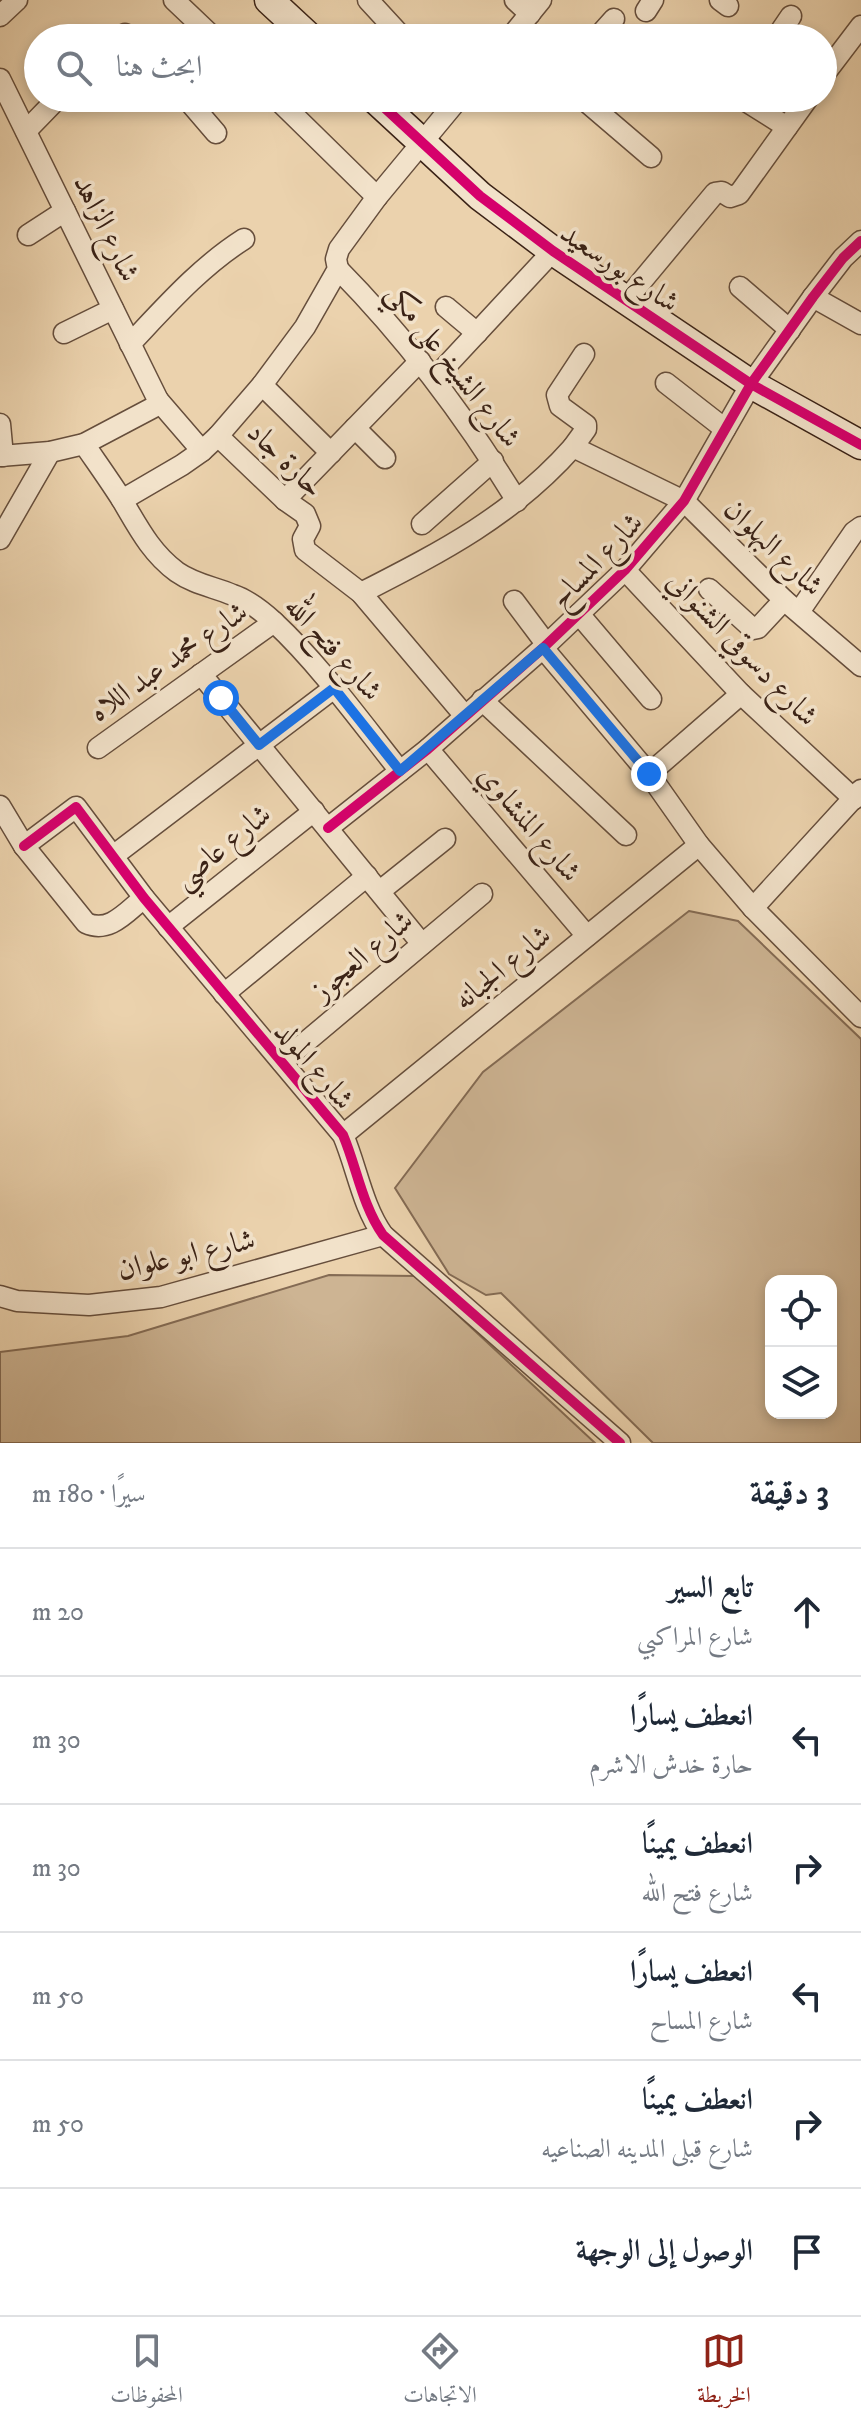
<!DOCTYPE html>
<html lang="ar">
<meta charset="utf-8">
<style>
:root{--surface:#fff;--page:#f2f2f3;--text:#1f2937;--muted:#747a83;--line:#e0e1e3;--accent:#8f2418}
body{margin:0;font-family:"IM FELL DW Pica",Amiri,serif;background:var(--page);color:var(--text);direction:rtl}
.controls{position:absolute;right:24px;bottom:24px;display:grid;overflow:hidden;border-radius:16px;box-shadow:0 4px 12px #0003}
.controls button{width:72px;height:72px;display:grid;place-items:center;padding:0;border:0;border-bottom:2px solid var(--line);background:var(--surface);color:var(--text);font:40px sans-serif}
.stop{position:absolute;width:24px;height:24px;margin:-18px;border:6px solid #1a73e8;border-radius:50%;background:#fff}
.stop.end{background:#1a73e8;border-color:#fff;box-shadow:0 2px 8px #0008}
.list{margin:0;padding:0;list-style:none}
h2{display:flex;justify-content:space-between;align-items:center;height:104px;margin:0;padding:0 32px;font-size:34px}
h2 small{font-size:26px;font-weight:400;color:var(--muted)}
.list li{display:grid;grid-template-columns:52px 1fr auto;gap:24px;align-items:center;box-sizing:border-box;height:128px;padding:0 32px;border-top:2px solid var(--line)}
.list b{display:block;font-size:30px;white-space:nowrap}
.list p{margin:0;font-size:26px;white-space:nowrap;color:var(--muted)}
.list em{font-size:26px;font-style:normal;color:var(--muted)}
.icon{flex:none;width:44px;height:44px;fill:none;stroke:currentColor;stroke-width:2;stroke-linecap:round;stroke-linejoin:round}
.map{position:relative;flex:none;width:861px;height:1443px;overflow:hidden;direction:ltr}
.search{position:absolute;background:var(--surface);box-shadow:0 4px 12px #0003;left:24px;right:24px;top:24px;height:88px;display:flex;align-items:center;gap:20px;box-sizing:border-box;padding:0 28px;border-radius:44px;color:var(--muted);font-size:30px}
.sheet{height:872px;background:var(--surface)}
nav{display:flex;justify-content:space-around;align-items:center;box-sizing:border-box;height:112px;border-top:2px solid var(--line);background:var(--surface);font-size:22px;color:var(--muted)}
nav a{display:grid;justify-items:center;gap:4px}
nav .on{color:var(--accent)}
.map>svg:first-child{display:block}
</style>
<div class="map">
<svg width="861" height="1443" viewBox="0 0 861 1443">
<rect width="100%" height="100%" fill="#ebd2ad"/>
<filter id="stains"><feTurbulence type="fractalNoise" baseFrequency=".0025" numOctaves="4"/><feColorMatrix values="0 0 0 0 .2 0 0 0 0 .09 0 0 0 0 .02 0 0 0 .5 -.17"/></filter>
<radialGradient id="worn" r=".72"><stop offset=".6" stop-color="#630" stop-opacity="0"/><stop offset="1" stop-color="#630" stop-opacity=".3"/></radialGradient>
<!-- green -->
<g fill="#cdb493" stroke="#846b54" stroke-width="2" fill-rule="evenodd">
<path d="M689,911l49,10 123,118v404h-208l-152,-150 -15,2 -37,-21 -54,-86 88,-116zM771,1281h60v132h-60z"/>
<polygon points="329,1275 416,1276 595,1443 0,1443 0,1352 128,1336"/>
</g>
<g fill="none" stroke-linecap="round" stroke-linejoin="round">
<!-- street casing -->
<g stroke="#664e3c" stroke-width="23">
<g id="street">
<polyline points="174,0 214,38"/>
<polyline points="368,0 403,38"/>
<polyline points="515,0 530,14"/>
<polyline points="720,0 728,6"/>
<polyline points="646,11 653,0"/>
<polyline points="0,16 17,0"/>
<polyline points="117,38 125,34 134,38"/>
<polyline points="510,38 541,0"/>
<polyline points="597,38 614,19"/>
<polyline points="776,38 791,16"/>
<polyline points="823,76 861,26"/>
<polyline points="0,79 158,400 156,406 84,444 50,452 0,456"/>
<polyline points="186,98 216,133"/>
<polyline points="276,98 377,197"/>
<polyline points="582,98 651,157"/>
<polyline points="741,98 787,127"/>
<polyline points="26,131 58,98"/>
<polyline points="28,235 65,211"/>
<path d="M338,269c69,70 128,149 179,232"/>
<polyline points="740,287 790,330"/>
<polyline points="813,297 861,324"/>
<polyline points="626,300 715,193 722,192 730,197 739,194 808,98"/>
<polyline points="446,307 477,333"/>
<polyline points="64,333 113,309"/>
<path d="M130,344c36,-38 70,-77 114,-105"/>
<polyline points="584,354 557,395 560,406 586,425 586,429 573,447 684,501 784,600 861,666"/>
<polyline points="434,379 553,251"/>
<polyline points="666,383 725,429"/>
<polyline points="262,385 331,453"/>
<polyline points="158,400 202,451"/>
<polyline points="0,424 3,456"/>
<polyline points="355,428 385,458"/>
<polyline points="218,436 285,500 305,514 310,526 303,539 305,550 361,593 465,716"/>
<path d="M84,444c13,19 26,37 38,56 16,27 29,53 55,72 17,12 37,15 56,23 15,5 29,16 41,27 45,42 87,100 126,149"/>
<polyline points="122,500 182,465 202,451 218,436 262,385 305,327 338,269 336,259 339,249 377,197 459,98"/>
<polyline points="285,500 420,361"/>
<polyline points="422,524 493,461"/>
<polyline points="0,539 50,452"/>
<polyline points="625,570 741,694 854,799"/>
<polyline points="709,589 753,629 758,628 784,600"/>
<path d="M361,593c80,-41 151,-77 212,-146"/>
<polyline points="514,601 547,645"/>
<polyline points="799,612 854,532 861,527"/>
<polyline points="579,614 651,699"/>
<polyline points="543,648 649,774 699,845 753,908 861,1017"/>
<polyline points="201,674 422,944"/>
<polyline points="482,700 626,835"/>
<polyline points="98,748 274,622"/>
<polyline points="428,749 587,936"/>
<polyline points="649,774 741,694"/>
<path d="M0,806l24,40 62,77c24,11 41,-12 58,-25"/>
<polyline points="328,828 428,749 543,648 625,570 684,501 751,384 813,297 843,258 861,241"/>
<path d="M24,846l52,-39 68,91 199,237c14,33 19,70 40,100l237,208"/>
<polyline points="113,856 334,688"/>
<polyline points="380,891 445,839"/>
<polyline points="753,908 861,790"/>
<polyline points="168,927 314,811"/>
<polyline points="224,994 367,876"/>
<polyline points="282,1062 482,894"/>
<polyline points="343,1135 699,845"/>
<polyline points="0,1296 17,1301 89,1305 161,1297 383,1235"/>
</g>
</g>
<!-- secondary casing -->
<g stroke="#3a2216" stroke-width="31">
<g id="secondary">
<polyline points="269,0 310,38"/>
<polyline points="374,98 480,196 553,251 751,384 861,445"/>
</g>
</g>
<!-- street -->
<use href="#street" stroke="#f2e2ca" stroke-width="20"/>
<!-- secondary -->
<use href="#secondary" stroke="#f2e2ca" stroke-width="28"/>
<!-- cycleway casing -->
<g stroke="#f2e2ca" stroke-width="15">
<g id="cycleway">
<polyline points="374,98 480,196 553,251 751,384 861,445"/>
<polyline points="328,828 428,749 543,648 625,570 684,501 751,384 813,297 843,258 861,241"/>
<path d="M24,846l52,-39 68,91 199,237c14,33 19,70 40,100l237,208"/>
</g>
</g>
<!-- cycleway -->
<use href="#cycleway" stroke="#d6006c" stroke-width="10"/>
</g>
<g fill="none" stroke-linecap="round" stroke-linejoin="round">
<!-- route -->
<polyline stroke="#1a73e8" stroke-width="10" points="221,698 259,745 334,688 400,771 543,648 649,774"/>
</g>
<g text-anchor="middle" stroke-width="7" stroke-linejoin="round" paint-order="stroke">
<!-- street labels -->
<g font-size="30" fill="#3a2216" stroke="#f2e2ca">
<text transform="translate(107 228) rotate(64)" y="10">شارع الزاهد</text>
<text transform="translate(620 267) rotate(34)" y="10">شارع بورسعيد</text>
<text transform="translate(454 365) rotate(52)" y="10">شارع الشيخ على مكي</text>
<text transform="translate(286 459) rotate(44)" y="10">حارة جاد</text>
<text transform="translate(774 547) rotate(44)" y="10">شارع البهلوان</text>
<text transform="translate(596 560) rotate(-46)" y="10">شارع المساح</text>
<text transform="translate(334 648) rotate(48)" y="10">شارع فتح الله</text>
<text transform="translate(743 648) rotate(46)" y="10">شارع دسوقي الشنواني</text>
<text transform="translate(168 661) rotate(-35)" y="10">شارع محمد عبد اللاه</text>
<text transform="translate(530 823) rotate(50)" y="10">شارع المنشاوي</text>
<text transform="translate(222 846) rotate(-39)" y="10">شارع عاصي</text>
<text transform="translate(362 955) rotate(-40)" y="10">شارع العجوز</text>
<text transform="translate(502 967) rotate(-39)" y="10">شارع الجبانه</text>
<text transform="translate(315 1065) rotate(50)" y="10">شارع المولد</text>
<text transform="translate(186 1254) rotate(-13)" y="10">شارع ابو علوان</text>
</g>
</g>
<rect width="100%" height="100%" filter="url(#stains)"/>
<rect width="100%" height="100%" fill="url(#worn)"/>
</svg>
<div class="controls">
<button><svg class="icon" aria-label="locate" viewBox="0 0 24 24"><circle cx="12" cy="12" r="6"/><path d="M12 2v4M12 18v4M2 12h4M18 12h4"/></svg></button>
<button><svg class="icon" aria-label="layers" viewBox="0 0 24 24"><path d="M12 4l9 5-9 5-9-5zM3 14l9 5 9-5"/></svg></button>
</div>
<div class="stop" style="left:221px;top:698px"></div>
<div class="stop end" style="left:649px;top:774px"></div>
<div class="search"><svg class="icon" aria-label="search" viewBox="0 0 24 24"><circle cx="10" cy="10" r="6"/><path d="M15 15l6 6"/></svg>ابحث هنا</div>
</div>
<section class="sheet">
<h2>3 دقيقة<small>سيرًا · 180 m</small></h2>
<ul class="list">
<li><svg class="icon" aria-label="ahead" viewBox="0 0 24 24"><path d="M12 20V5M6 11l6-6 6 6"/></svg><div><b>تابع السير</b><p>شارع المراكبي</p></div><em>20 m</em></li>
<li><svg class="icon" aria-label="left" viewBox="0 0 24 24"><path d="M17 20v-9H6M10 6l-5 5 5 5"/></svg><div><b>انعطف يسارًا</b><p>حارة خدش الاشرم</p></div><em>30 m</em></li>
<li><svg class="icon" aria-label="right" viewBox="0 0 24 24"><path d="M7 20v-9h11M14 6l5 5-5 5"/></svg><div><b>انعطف يمينًا</b><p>شارع فتح الله</p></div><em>30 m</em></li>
<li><svg class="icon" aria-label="left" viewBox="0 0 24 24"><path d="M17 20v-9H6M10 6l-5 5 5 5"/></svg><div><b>انعطف يسارًا</b><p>شارع المساح</p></div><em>50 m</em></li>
<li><svg class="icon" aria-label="right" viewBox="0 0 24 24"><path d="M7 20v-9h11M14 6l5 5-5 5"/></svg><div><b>انعطف يمينًا</b><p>شارع قبلى المدينه الصناعيه</p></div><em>50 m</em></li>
<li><svg class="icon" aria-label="arrive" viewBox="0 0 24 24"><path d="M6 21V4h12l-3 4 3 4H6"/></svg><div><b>الوصول إلى الوجهة</b></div></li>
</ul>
</section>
<nav>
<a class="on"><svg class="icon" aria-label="map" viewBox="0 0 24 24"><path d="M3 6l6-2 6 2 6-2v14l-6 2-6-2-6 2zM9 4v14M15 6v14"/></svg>الخريطة</a>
<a><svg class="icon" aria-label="directions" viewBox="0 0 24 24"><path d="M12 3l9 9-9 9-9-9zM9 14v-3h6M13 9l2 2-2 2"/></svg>الاتجاهات</a>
<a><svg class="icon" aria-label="saved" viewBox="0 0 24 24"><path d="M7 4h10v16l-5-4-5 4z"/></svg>المحفوظات</a>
</nav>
